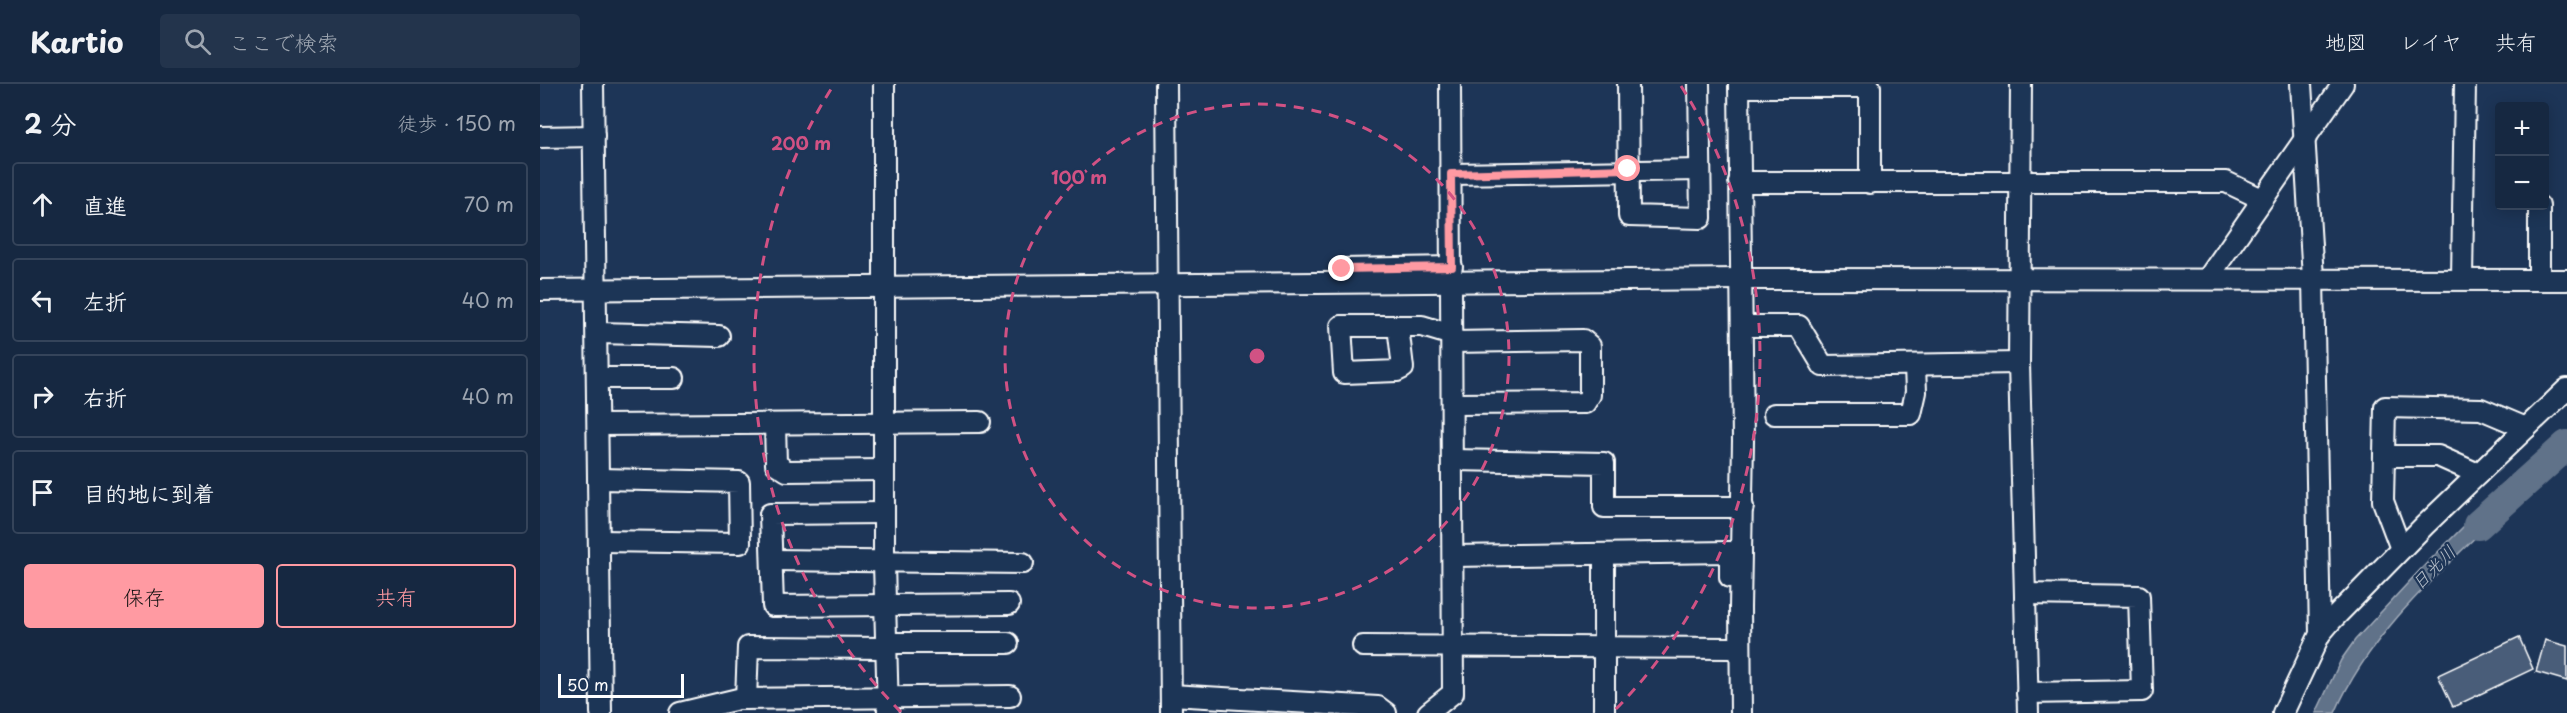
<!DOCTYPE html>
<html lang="ja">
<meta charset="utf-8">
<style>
:root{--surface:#162841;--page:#23344c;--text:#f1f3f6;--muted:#9ea6b1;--line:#35445a;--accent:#ff9aa2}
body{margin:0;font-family:"Playpen Sans","Klee One",sans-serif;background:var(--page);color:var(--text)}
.controls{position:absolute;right:18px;top:18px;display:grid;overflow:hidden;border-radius:6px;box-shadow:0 3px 15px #0003}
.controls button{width:54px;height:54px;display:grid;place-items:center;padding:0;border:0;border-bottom:2px solid var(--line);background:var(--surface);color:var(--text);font:30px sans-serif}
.scale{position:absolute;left:18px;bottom:15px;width:126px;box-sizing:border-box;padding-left:6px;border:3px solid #fff;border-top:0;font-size:16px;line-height:21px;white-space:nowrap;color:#fff;-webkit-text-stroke:4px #1d3557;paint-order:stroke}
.stop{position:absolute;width:18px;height:18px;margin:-14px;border:4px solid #ff9aa2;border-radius:50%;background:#fff}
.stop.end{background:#ff9aa2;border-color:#fff;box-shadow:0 2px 6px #0008}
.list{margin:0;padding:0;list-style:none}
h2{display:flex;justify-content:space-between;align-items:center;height:78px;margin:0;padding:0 24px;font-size:26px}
h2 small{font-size:20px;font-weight:400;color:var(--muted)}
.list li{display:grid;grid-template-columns:39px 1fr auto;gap:18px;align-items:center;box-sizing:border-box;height:84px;margin:0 12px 12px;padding:0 12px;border:2px solid var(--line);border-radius:6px}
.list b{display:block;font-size:22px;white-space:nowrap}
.list em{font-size:20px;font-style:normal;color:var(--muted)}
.actions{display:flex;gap:12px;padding:18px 24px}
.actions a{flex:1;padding:14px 0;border:2px solid var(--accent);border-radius:6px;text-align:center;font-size:21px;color:var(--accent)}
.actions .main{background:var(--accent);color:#111}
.icon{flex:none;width:33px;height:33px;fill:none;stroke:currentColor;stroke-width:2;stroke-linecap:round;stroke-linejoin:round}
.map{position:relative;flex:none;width:2027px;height:629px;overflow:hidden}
header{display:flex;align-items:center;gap:36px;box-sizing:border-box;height:84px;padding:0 30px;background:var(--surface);border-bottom:2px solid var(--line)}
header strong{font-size:28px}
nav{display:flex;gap:33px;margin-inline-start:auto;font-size:21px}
.search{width:420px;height:54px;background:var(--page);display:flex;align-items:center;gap:15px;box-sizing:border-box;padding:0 21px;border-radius:6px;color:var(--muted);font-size:22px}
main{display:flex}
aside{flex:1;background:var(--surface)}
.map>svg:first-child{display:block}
</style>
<header>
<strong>Kartio</strong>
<div class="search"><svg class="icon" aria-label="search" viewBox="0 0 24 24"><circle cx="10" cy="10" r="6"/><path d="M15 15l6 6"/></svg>ここで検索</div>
<nav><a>地図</a><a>レイヤ</a><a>共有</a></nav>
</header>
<main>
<aside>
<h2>2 分<small>徒歩 · 150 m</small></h2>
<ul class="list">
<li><svg class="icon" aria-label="ahead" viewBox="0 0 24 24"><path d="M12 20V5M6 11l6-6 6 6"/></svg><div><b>直進</b></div><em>70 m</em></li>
<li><svg class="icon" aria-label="left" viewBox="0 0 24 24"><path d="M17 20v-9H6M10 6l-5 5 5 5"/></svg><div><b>左折</b></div><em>40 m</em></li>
<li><svg class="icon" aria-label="right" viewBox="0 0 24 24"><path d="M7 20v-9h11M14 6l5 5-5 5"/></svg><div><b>右折</b></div><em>40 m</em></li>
<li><svg class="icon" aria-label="arrive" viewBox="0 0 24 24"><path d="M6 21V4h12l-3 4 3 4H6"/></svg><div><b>目的地に到着</b></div></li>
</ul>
<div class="actions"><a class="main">保存</a><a>共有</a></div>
</aside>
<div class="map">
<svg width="2027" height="629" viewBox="0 0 2027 629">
<rect width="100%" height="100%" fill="#1d3557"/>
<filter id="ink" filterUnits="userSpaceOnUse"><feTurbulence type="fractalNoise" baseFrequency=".0167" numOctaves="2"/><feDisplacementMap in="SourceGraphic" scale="12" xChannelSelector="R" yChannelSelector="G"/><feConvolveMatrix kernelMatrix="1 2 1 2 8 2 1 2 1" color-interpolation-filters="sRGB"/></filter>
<g filter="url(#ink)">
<!-- water -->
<path fill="#617289" stroke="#a0aab8" stroke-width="1.5" d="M1961,405l12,12c-64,63 -142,128 -178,212h-19l25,-53 14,-20 65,-70z"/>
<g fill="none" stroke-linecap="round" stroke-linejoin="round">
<!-- river -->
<polyline stroke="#617289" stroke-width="30" points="1938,441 2027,361"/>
</g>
<!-- building -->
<g fill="#4a5d79" stroke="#fff" stroke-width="1.5">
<polygon points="1979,553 1993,585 1913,623 1898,591"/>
<polygon points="2005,556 2027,562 2027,597 1996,588"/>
</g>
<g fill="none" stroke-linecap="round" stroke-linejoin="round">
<!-- minor casing -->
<g stroke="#fff" stroke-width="24">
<g id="minor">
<polyline points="53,0 61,629"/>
<polyline points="344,0 344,479 348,629"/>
<polyline points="626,0 631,629"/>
<polyline points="1088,0 1089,132 1161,134 1159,0"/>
<polyline points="1199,0 1203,357 1200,524 1201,629"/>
<polyline points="1481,0 1479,279 1488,629"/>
<polyline points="1761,0 1773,194 1780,550"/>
<polyline points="1199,3 1330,3 1330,99"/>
<polyline points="0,53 54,52"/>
<polyline points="911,90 1160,86"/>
<polyline points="1199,98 1686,98 1722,115"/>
<polyline points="1999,122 1999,196"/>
<polyline points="802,185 912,183"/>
<polyline points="1668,194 1803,0"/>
<polyline points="1922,195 1925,0"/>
<polyline points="0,206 1201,195 2027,196"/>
<polyline points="858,242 863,284 857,287 804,289 801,242 882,242 912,251"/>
<polyline points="1202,242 1259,242 1283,282 1479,279"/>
<polyline points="58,249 179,252"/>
<polyline points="912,258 1043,256 1050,262 1050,311 1045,319 913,320"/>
<polyline points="58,294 134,294"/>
<polyline points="1234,330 1371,330 1376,308 1375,282"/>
<polyline points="235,340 236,380 247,387 344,386"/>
<polyline points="59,341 440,338"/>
<polyline points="1844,372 1898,372 1938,390"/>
<polyline points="913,376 1064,379 1064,423 1203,423"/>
<polyline points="60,395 199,398 200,459 60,457"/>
<polyline points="344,429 230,430 233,522 469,520"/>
<polyline points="1861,465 1843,417 1845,323 1941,325 1986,344"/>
<polyline points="1064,470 1064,629"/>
<polyline points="914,472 1190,468 1190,493"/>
<polyline points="232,476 483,479"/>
<polyline points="1485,510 1599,512 1602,607 1487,609"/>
<polyline points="346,559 468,559"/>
<polyline points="823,562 1190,564"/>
<polyline points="631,611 838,623 846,629"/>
<polyline points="206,615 208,563 346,564"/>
<polyline points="140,629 198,615 470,612"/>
<polyline points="888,629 913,609 910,0"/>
<polyline points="1743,629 1780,550 1792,536 1885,441 2027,305"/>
</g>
</g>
<!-- minor -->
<use href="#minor" stroke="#1d3557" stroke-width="20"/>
</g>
</g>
<g fill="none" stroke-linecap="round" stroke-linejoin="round" filter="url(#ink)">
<!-- route -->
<polyline stroke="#ff9aa2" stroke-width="8" points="802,185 912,183 911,90 1088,85"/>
</g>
<!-- distance rings -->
<g fill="none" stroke="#d15284" stroke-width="3" stroke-dasharray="10 8">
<circle cx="717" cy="272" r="252"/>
<path d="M361 628A503 503 0 0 1 293 2M1141 2A503 503 0 0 1 1073 628"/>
</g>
<g text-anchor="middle" stroke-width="4.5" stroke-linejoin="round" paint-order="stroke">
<!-- water labels -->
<g font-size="18" font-style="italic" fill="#b8c0ca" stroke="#1d3557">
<text transform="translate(1894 484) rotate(-45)" y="6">日光川</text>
</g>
</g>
<circle cx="717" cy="272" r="9" fill="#d15284" stroke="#1d3557" stroke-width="3"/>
<g font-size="18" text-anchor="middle" font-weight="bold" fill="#d15284" stroke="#1d3557" stroke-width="4.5" stroke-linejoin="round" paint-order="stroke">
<text x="261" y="66">200 m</text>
<text x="539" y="100">100 m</text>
</g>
</svg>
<div class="controls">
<button>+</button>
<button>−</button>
</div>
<div class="scale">50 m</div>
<div class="stop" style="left:1088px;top:85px"></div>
<div class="stop end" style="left:802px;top:185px"></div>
</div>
</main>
